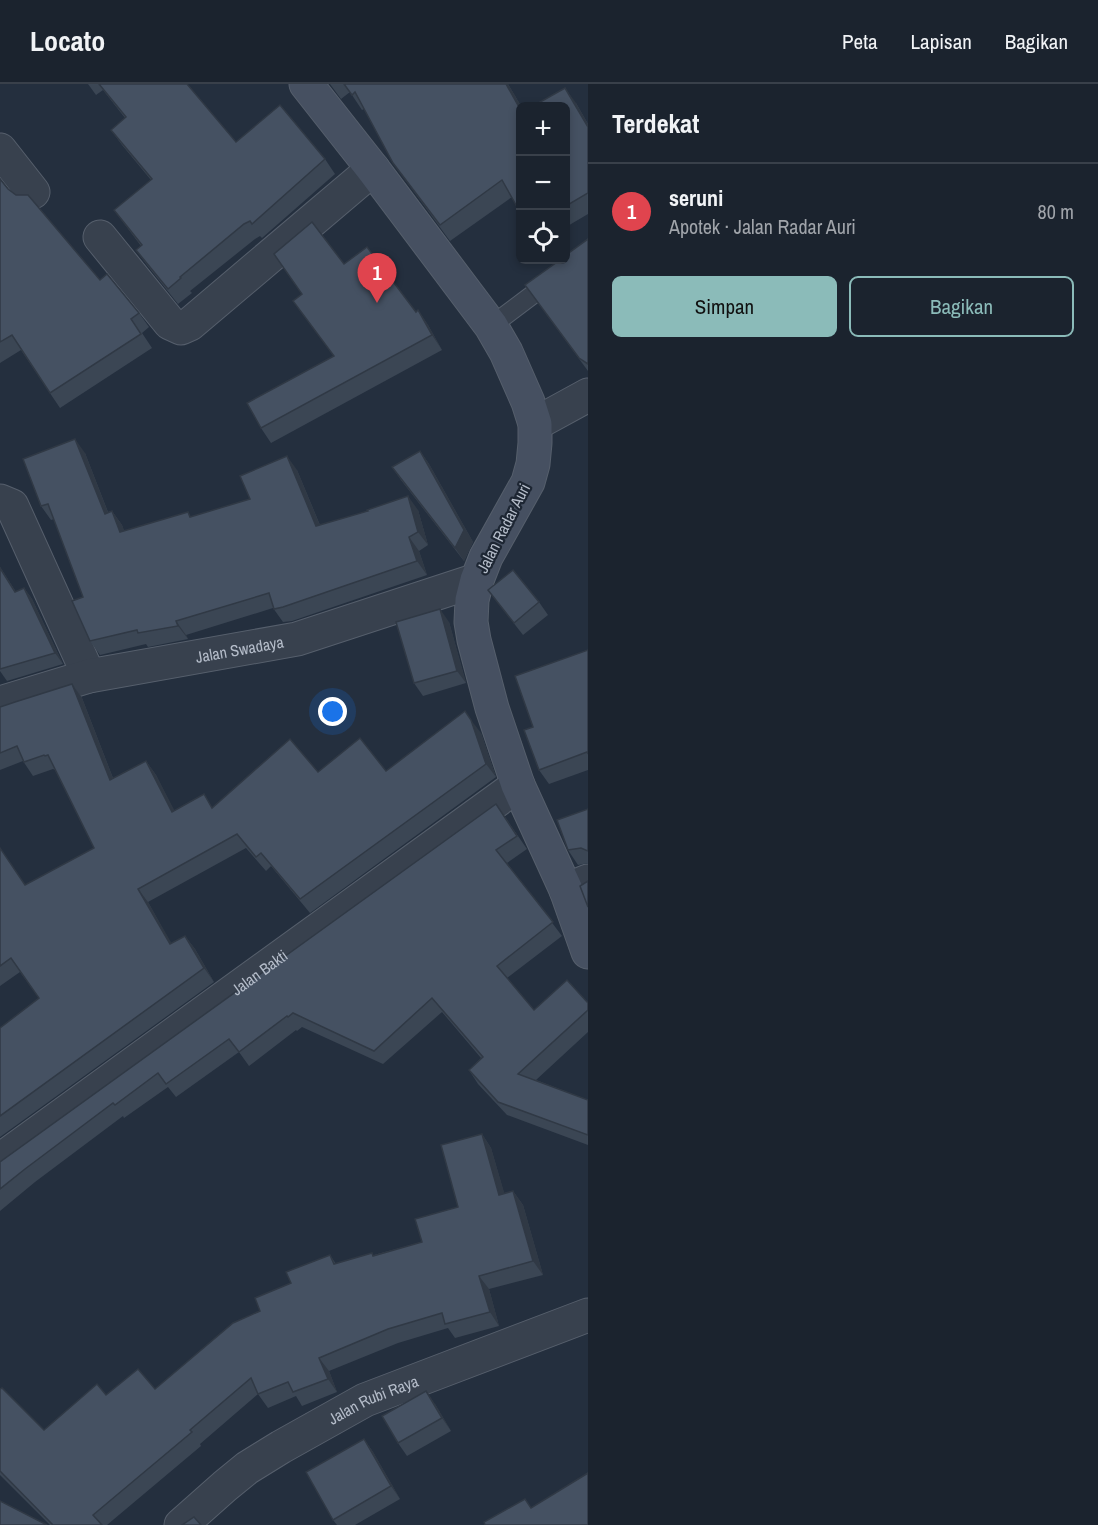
<!DOCTYPE html>
<html lang="id">
<meta charset="utf-8">
<style>
:root{--surface:#1b232e;--page:#282f3a;--text:#f1f3f6;--muted:#a0a4aa;--line:#39404a;--accent:#8bbbb9}
body{margin:0;font-family:"Archivo Narrow",sans-serif;background:var(--page);color:var(--text)}
.controls{position:absolute;right:18px;top:18px;display:grid;overflow:hidden;border-radius:9px;box-shadow:0 3px 9px #0003}
.controls button{width:54px;height:54px;display:grid;place-items:center;padding:0;border:0;border-bottom:2px solid var(--line);background:var(--surface);color:var(--text);font:30px sans-serif}
.you{position:absolute;left:333px;top:628px;width:21px;height:21px;margin:-15px;border:4px solid #fff;border-radius:50%;background:#1a73e8;box-shadow:0 0 0 9px #1a73e833}
.badge{display:grid;place-items:center;width:39px;height:39px;border-radius:50%;background:var(--accent);color:#fff;font-size:20px;font-weight:700}
.pin{position:absolute;translate:-50% -50px;filter:drop-shadow(0 2px 3px #0008)}
.pin::after{content:'';position:absolute;top:32px;width:21px;height:18px;background:inherit;clip-path:polygon(0 0,100% 0,50% 100%)}
.list{margin:0;padding:0;list-style:none}
h2{display:flex;justify-content:space-between;align-items:center;height:78px;margin:0;padding:0 24px;font-size:26px}
h2 small{font-size:20px;font-weight:400;color:var(--muted)}
.list li{display:grid;grid-template-columns:39px 1fr auto;gap:18px;align-items:center;box-sizing:border-box;height:96px;padding:0 24px;border-top:2px solid var(--line)}
.list b{display:block;font-size:22px;white-space:nowrap}
.list p{margin:0;font-size:20px;white-space:nowrap;color:var(--muted)}
.list em{font-size:20px;font-style:normal;color:var(--muted)}
.actions{display:flex;gap:12px;padding:18px 24px}
.actions a{flex:1;padding:14px 0;border:2px solid var(--accent);border-radius:9px;text-align:center;font-size:21px;color:var(--accent)}
.actions .main{background:var(--accent);color:#111}
.icon{flex:none;width:33px;height:33px;fill:none;stroke:currentColor;stroke-width:2;stroke-linecap:round;stroke-linejoin:round}
.map{position:relative;flex:none;width:588px;height:1441px;overflow:hidden}
header{display:flex;align-items:center;gap:36px;box-sizing:border-box;height:84px;padding:0 30px;background:var(--surface);border-bottom:2px solid var(--line)}
header strong{font-size:28px}
nav{display:flex;gap:33px;margin-inline-start:auto;font-size:21px}
main{display:flex}
aside{flex:1;background:var(--surface)}
.map>svg:first-child{display:block}
</style>
<header>
<strong>Locato</strong>
<nav><a>Peta</a><a>Lapisan</a><a>Bagikan</a></nav>
</header>
<main>
<div class="map">
<svg width="588" height="1441" viewBox="0 0 588 1441">
<rect width="100%" height="100%" fill="#242f3e"/>
<g fill="none" stroke-linecap="round" stroke-linejoin="round">
<!-- lane casing -->
<g stroke="#565f6c" stroke-width="20">
<polyline id="lane" points="491,242 588,169"/>
</g>
<!-- street casing -->
<g stroke="#565f6c" stroke-width="35">
<g id="street">
<polyline points="0,66 33,108"/>
<polyline points="100,153 170,239 181,244 190,240 373,85"/>
<polyline points="535,340 588,311"/>
<polyline points="0,417 12,422 89,592"/>
<path id="s1" d="M0,619l89,-27 208,-37 180,-59"/>
<polyline points="566,806 588,797"/>
<path id="s2" d="M0,1076l518,-375"/>
<path id="s3" d="M181,1441l44,-39 22,-18 34,-21 84,-47 223,-85"/>
</g>
</g>
<!-- secondary casing -->
<g stroke="#565f6c" stroke-width="35">
<polyline id="secondary" points="306,0 373,85 491,242 506,268 528,318 535,340 535,359 533,380 528,398 486,473 477,496 472,516 471,538 474,556 492,624 518,701 566,806 588,868"/>
</g>
<!-- lane -->
<use href="#lane" stroke="#38414e" stroke-width="18"/>
<!-- street -->
<use href="#street" stroke="#38414e" stroke-width="33"/>
<!-- secondary -->
<use href="#secondary" stroke="#465061" stroke-width="33"/>
</g>
<!-- wall -->
<g fill="#3b4654">
<polygon points="88,0 187,0 236,58 325,75 335,90 262,154 260,152 255,155 190,207 192,209 178,220 147,181 136,166 141,162 114,126 151,96 122,61 111,46 125,34 103,6 96,11"/>
<polygon points="330,0 508,0 521,22 512,113 450,157 393,79 364,25 362,26 350,8 341,15"/>
<polygon points="576,19 588,40 588,130 566,143 566,22"/>
<polygon points="0,95 8,105 100,196 139,229 149,243 142,249 152,264 60,324 21,266 0,279"/>
<polygon points="588,155 588,287 525,201"/>
<polygon points="344,180 416,228 418,226 428,241 442,266 271,359 261,344 334,272 293,217"/>
<polygon points="420,367 429,380 473,458 464,477 401,396 392,383"/>
<polygon points="85,369 108,428 112,427 122,441 124,447 188,428 191,433 250,415 297,386 320,441 418,426 428,461 419,467 427,491 292,537 283,538 273,524 186,551 188,555 148,563 146,560 100,571 90,557 83,513 54,435 51,436 41,422"/>
<polygon points="0,483 16,508 24,504 32,515 63,580 7,597 0,587"/>
<polygon points="488,506 539,518 548,531 523,551"/>
<polygon points="449,538 466,599 423,612 414,599"/>
<polygon points="588,566 588,686 549,700 539,686 533,643"/>
<polygon points="72,600 82,614 113,694 146,677 156,691 174,727 213,723 318,688 386,687 481,649 496,693 310,829 271,782 266,787 246,764 148,818 171,860 185,852 195,865 214,898 0,1053 0,944 39,914 20,888 0,902 0,764 25,801 94,764 55,686 53,685 33,692 23,677 0,686 0,623"/>
<polygon points="496,720 527,765 507,779 562,852 507,894 534,926 588,919 588,948 536,996 588,1016 588,1061 507,1031 478,1000 469,986 481,974 442,928 383,980 302,943 297,947 296,946 249,982 239,968 176,1013 168,1003 124,1034 123,1032 35,1098 0,1127 0,1078"/>
<polygon points="588,725 588,779 578,781 568,766"/>
<polygon points="482,1050 491,1064 504,1109 513,1107 523,1121 543,1191 489,1205 499,1242 455,1254 448,1244 398,1259 329,1287 337,1308 302,1322 296,1312 268,1324 258,1310 200,1360 201,1362 107,1441 50,1441 0,1391 0,1305 44,1346 106,1311 155,1305 260,1227 291,1199 330,1171 336,1180 374,1171 422,1158 458,1123"/>
<polygon points="435,1320 451,1347 407,1372 398,1359"/>
<polygon points="364,1355 373,1368 400,1415 355,1441 337,1441 333,1436"/>
</g>
<!-- shaded-wall -->
<g fill="#303945">
<polygon points="506,0 508,0 521,22 520,25"/>
<polygon points="565,4 576,19 588,40 588,43"/>
<polygon points="418,226 428,241 442,266 432,251"/>
<polygon points="75,355 85,369 114,444 105,430"/>
<polygon points="420,367 429,380 473,458 464,477 455,464"/>
<polygon points="287,372 297,386 326,456 316,442"/>
<polygon points="408,412 418,426 428,461 418,448"/>
<polygon points="112,427 122,441 130,462 120,448"/>
<polygon points="409,453 419,467 427,491 417,477"/>
<polygon points="24,504 32,515 63,580 55,569"/>
<polygon points="440,525 449,538 466,599 457,587"/>
<polygon points="176,537 186,551 188,555 178,542"/>
<polygon points="72,600 82,614 119,710 110,696"/>
<polygon points="471,636 481,649 496,693 486,680"/>
<polygon points="146,677 156,691 182,741 172,728"/>
<polygon points="138,805 148,818 180,874 170,860"/>
<polygon points="185,852 195,865 214,898 204,884"/>
<polygon points="482,1050 491,1064 509,1125 499,1111"/>
<polygon points="513,1107 523,1121 543,1191 533,1177"/>
<polygon points="479,1192 489,1205 499,1242 490,1228"/>
<polygon points="319,1274 329,1287 337,1308 328,1295"/>
<polygon points="426,1307 435,1320 451,1347 442,1334"/>
<polygon points="364,1355 373,1368 400,1415 391,1402"/>
</g>
<!-- building -->
<g fill="#455162" stroke="#303945" stroke-width="1.5">
<polygon points="99,0 187,0 236,58 280,21 325,75 252,140 250,137 244,140 180,193 181,194 168,205 136,166 142,161 114,126 152,95 111,46 126,33"/>
<polygon points="344,0 506,0 520,25 520,128 502,96 440,141 393,79 355,8 352,11"/>
<polygon points="565,4 588,43 588,109 566,122 566,22 533,22"/>
<polygon points="0,95 8,105 16,111 28,111 100,196 107,190 139,229 131,235 141,250 50,309 12,251 0,258"/>
<polygon points="312,138 344,180 367,163 416,228 418,226 432,251 261,344 247,319 334,272 293,217 302,210 274,170"/>
<polygon points="588,155 588,280 579,274 525,201 560,176 566,176 566,171"/>
<polygon points="75,355 105,430 112,427 120,448 188,428 190,433 250,415 240,392 287,372 316,442 368,427 367,426 408,412 418,448 409,453 417,477 283,523 274,525 269,509 176,537 178,542 138,549 137,546 90,557 72,517 83,513 48,420 41,422 23,375"/>
<polygon points="420,367 464,446 455,464 392,383"/>
<polygon points="0,484 15,508 24,504 55,569 0,585"/>
<polygon points="513,486 539,518 514,539 488,506"/>
<polygon points="440,525 457,587 414,599 396,538"/>
<polygon points="588,566 588,670 587,668 539,686 524,646 533,643 515,592"/>
<polygon points="72,600 110,696 146,677 172,728 204,710 212,724 290,655 318,688 360,654 386,687 465,627 471,636 486,680 300,815 261,769 256,773 237,750 138,805 170,860 185,852 204,884 0,1032 0,944 39,914 11,874 0,882 0,764 25,801 94,764 48,671 45,672 44,671 24,678 17,662 0,669 0,623 15,618"/>
<polygon points="496,720 517,752 496,766 553,838 497,882 534,926 567,896 588,919 588,926 518,990 588,1016 588,1051 498,1018 469,986 483,973 432,914 374,967 293,929 288,933 287,932 239,968 229,955 166,1000 158,989 115,1021 113,1019 25,1085 0,1105 0,1078"/>
<polygon points="588,725 588,767 581,764 568,766 557,736"/>
<polygon points="588,797 588,823 580,802"/>
<polygon points="482,1050 499,1111 513,1107 533,1177 479,1192 490,1228 445,1240 442,1229 388,1245 319,1274 328,1295 293,1308 288,1298 258,1310 251,1294 190,1346 192,1348 93,1431 102,1441 53,1441 0,1387 0,1305 2,1304 44,1346 97,1300 106,1311 138,1285 155,1305 233,1239 260,1227 255,1214 291,1199 286,1188 330,1171 334,1180 372,1169 373,1172 422,1158 415,1135 458,1123 441,1061"/>
<polygon points="426,1307 442,1334 398,1359 382,1332"/>
<polygon points="364,1355 391,1402 333,1436 306,1388"/>
<polygon points="588,1389 588,1441 485,1441 484,1438 525,1415 531,1424"/>
<polygon points="0,1417 47,1441 0,1441"/>
<polygon points="194,1433 201,1441 182,1441"/>
</g>
<g text-anchor="middle" stroke-width="4.5" stroke-linejoin="round" paint-order="stroke">
<!-- street labels -->
<g font-size="16" fill="#b4bcc9" stroke="#1d2633">
<text transform="translate(503 444) rotate(-63)" y="6">Jalan Radar Auri</text>
<text dy="6" stroke="none"><textPath href="#s1" startOffset="246">Jalan Swadaya</textPath></text>
<text dy="6" stroke="none"><textPath href="#s2" startOffset="320">Jalan Bakti</textPath></text>
<text dy="6" stroke="none"><textPath href="#s3" startOffset="231">Jalan Rubi Raya</textPath></text>
</g>
</g>
</svg>
<div class="controls">
<button>+</button>
<button>−</button>
<button><svg class="icon" aria-label="locate" viewBox="0 0 24 24"><circle cx="12" cy="12" r="6"/><path d="M12 2v4M12 18v4M2 12h4M18 12h4"/></svg></button>
</div>
<div class="you"></div>
<div class="pin badge" style="left:377px;top:219px;background:#e0444e">1</div>
</div>
<aside>
<h2>Terdekat<small></small></h2>
<ul class="list">
<li><span class="badge" style="background:#e0444e">1</span><div><b>seruni</b><p>Apotek · Jalan Radar Auri</p></div><em>80 m</em></li>
</ul>
<div class="actions"><a class="main">Simpan</a><a>Bagikan</a></div>
</aside>
</main>
